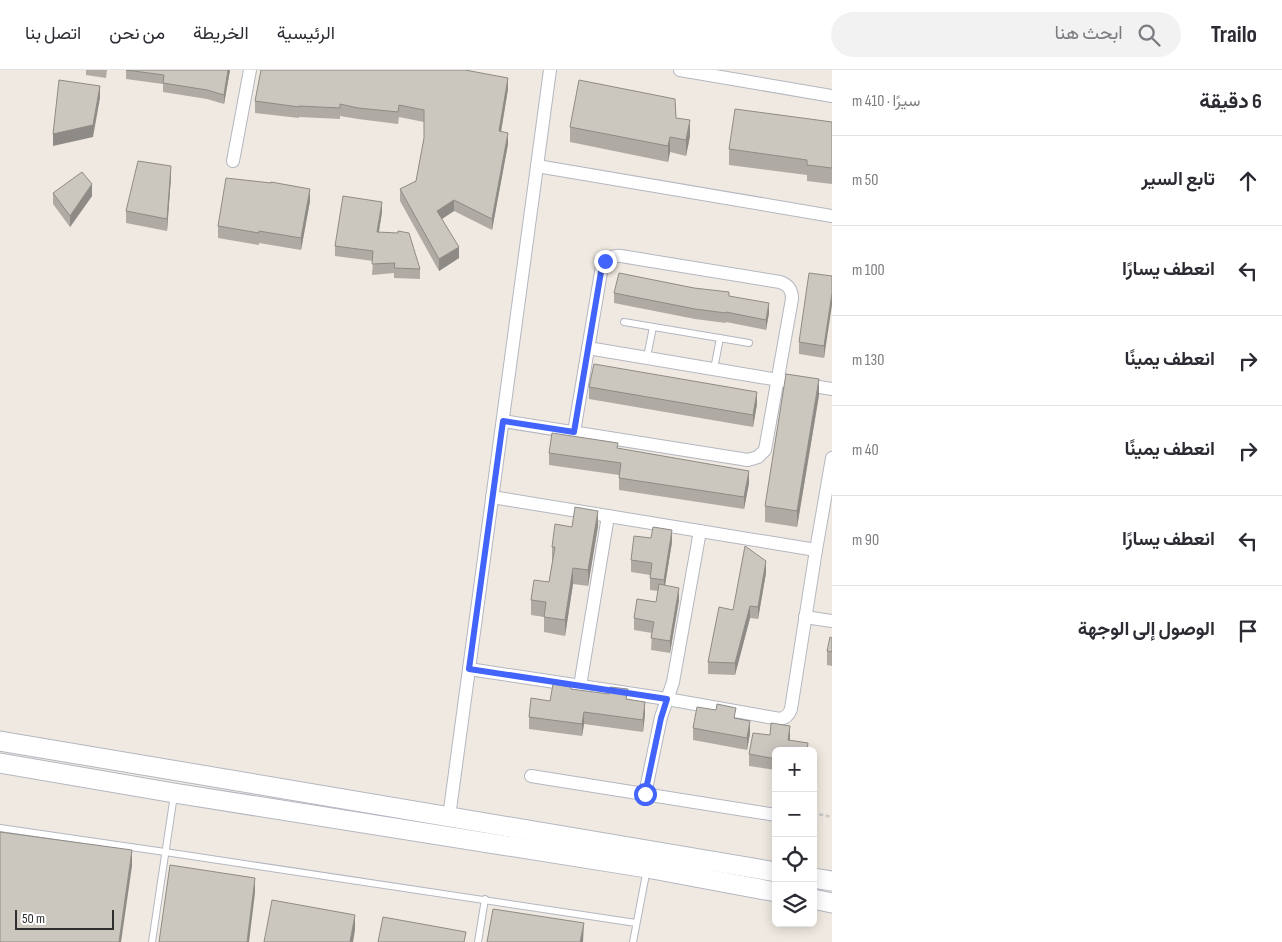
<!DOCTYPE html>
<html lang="ar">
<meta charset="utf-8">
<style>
:root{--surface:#fff;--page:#f2f2f3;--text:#2b2b33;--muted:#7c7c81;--line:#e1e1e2}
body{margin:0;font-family:"Sofia Sans Condensed",Vazirmatn,sans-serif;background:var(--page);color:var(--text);direction:rtl}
.controls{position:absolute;right:15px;bottom:15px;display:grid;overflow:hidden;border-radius:8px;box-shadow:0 2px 12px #0003}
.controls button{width:45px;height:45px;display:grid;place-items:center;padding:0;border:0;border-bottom:1px solid var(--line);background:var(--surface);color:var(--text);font:25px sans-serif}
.scale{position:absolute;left:15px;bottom:12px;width:99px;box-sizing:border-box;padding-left:5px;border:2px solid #2e2e2e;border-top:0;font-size:14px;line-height:18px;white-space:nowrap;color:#2e2e2e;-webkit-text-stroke:4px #fff;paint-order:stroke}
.stop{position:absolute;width:15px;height:15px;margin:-11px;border:4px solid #4264fb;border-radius:50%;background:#fff}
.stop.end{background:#4264fb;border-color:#fff;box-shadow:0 1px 5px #0008}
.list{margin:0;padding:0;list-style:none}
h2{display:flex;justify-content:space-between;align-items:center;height:65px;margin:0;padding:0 20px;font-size:21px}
h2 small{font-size:16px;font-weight:400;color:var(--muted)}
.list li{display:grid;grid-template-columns:32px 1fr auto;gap:15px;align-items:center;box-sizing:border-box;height:90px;padding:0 20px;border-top:1px solid var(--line)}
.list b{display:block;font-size:19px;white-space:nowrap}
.list em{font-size:16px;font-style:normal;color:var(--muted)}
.icon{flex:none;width:28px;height:28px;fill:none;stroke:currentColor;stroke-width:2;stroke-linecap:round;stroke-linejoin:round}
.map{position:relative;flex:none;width:832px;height:872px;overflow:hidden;direction:ltr}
header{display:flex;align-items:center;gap:30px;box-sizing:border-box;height:70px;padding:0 25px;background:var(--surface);border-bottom:1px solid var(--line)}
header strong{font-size:24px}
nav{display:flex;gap:28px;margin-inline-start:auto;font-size:18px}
.search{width:350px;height:45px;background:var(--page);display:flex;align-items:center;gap:12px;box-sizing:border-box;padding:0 18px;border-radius:28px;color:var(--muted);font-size:19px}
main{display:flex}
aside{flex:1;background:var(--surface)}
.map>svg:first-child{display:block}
</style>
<header>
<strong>Trailo</strong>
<div class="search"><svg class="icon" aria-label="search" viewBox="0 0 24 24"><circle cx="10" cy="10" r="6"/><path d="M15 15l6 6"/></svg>ابحث هنا</div>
<nav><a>الرئيسية</a><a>الخريطة</a><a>من نحن</a><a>اتصل بنا</a></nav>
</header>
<main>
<aside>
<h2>6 دقيقة<small>سيرًا · 410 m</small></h2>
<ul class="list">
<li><svg class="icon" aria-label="ahead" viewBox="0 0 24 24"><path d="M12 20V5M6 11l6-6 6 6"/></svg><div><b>تابع السير</b></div><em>50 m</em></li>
<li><svg class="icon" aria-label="left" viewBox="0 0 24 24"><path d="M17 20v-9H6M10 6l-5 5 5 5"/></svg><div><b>انعطف يسارًا</b></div><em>100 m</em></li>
<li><svg class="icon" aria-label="right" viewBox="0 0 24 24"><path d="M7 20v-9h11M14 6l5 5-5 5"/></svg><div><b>انعطف يمينًا</b></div><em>130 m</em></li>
<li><svg class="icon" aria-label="right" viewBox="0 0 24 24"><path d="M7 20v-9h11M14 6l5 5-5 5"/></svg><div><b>انعطف يمينًا</b></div><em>40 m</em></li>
<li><svg class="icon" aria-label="left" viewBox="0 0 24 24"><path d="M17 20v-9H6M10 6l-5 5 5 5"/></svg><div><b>انعطف يسارًا</b></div><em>90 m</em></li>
<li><svg class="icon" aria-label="arrive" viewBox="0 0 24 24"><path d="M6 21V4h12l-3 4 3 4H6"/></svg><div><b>الوصول إلى الوجهة</b></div></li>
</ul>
</aside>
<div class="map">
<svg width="832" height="872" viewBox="0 0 832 872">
<rect width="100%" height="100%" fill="#efe9e1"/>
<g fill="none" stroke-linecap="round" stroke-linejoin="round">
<!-- service casing -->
<g stroke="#b4b7c1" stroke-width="8">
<g id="service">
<polyline points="624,252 749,273"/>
<polyline points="647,287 653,257"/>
<polyline points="714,299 720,268"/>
<polyline points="0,758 165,782 636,853"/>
<polyline points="152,872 174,725"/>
<polyline points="478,872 485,829"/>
<polyline points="633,872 647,799"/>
</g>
</g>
<!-- minor casing -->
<g stroke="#b4b7c1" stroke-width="14">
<g id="minor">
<polyline points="680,0 832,26"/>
<polyline points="233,91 250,0"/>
<polyline points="537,96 832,146"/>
<polyline points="588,278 832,319"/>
<path d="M503,351l245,39 10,-3 7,-7 27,-151c0,-9 -3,-14 -12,-17l-159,-26c-9,-1 -14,2 -19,10l-28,166"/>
<polyline points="492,427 816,480"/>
<polyline points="805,547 832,551"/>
<path d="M469,599l198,30 113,20c6,-1 9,-4 11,-10l25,-159 16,-92"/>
<polyline points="580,616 608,446"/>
<polyline points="531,706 776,745"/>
<polyline points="645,724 661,647 673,612 700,461"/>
<polyline points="449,747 550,0"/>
</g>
</g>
<!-- secondary casing -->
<g stroke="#b4b7c1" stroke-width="21">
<g id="secondary">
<polyline points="0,671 776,802"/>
<polyline points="0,693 174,723 647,798 776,822"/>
<polyline points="813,808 832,811"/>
<polyline points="813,829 832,833"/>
</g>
</g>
<!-- path -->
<polyline stroke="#c9c9c9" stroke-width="2.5" stroke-dasharray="4 2.5" stroke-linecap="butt" points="813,743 832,747"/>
<!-- service -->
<use href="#service" stroke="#fff" stroke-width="6"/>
<!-- minor -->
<use href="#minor" stroke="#fff" stroke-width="12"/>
<!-- secondary -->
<use href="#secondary" stroke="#fff" stroke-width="19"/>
</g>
<!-- wall -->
<g fill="#afaba4">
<polygon points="86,0 107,0 106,8 86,5"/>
<polygon points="126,0 230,0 224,34 207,29 163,22 163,14 126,9"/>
<polygon points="508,19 501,62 508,74 492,160 454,141 442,149 459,188 439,201 400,131 400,119 416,111 424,68 424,52 399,47 398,54 358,49 340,46 340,49 299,47 299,48 255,43 255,31"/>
<polygon points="676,48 690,66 686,86 670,82 668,92 570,72 570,57"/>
<polygon points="832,52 832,114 807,111 807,105 729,95 729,79"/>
<polygon points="171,107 167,161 126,153 126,141"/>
<polygon points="53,123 92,126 70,157 53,134"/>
<polygon points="310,131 301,180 259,173 259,175 218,168 218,156"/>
<polygon points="382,142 379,162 420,199 420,209 394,208 394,203 372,205 373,191 335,186 335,176"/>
<polygon points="832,206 824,288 799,284 799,272"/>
<polygon points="614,223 729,226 769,243 766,260 726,252 726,253 695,249 614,233"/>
<polygon points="589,317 757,334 753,357 589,329"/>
<polygon points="819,325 797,457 765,452 765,436"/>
<polygon points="618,378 749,413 744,439 619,420 619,405 549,395 549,383"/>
<polygon points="598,456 588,516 573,514 565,566 544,562 544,547 531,545 531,530 549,512 552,493 552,477 572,457"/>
<polygon points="672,472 665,515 679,530 670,583 651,580 652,563 634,560 634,548 656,532 658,521 650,520 650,505 631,502 631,490"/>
<polygon points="766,503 758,549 750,548 735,605 708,604 708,592 733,540"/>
<polygon points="832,568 832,596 827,595 827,581"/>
<polygon points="571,619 628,629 645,644 643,662 584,654 582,666 529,659 529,647 550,631"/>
<polygon points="736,649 750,663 747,680 693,670 693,658"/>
<polygon points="790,668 790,670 808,681 776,681 776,700 749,696 749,684"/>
</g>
<!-- shaded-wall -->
<g fill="#8e8b86">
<polygon points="228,0 230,0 224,34 224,25"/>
<polygon points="508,8 508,19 499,73 499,61"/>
<polygon points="100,16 100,28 93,67 53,76 53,64"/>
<polygon points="690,50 690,66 686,86 686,70"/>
<polygon points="508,63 508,74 492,160 492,149"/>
<polygon points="670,67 670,82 668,92 668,76"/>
<polygon points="171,96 171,107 167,161 167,149"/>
<polygon points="92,114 92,126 70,157 70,146"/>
<polygon points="310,119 310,131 301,180 301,168"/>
<polygon points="454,130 454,141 437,152 437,141"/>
<polygon points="382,132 382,142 377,172 377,162"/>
<polygon points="459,177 459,188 439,201 439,189"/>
<polygon points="832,223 832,235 824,288 824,276"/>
<polygon points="769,233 769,243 766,260 766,250"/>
<polygon points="819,309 819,325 797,457 797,441"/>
<polygon points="757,322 757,334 753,357 753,345"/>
<polygon points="749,401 749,413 744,439 744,427"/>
<polygon points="598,441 598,456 588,516 588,500"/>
<polygon points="672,460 672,472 664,522 664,510"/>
<polygon points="766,491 766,503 758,549 758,537"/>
<polygon points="573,498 573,514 565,566 565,550"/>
<polygon points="679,518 679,530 670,583 670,571"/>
<polygon points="750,536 750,548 735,605 735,593"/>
<polygon points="645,632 645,644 643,662 643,650"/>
<polygon points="584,642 584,654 582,666 582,654"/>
<polygon points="750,651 750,663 747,680 747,668"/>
<polygon points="790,656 790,668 788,681 788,670"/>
<polygon points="132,780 132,796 121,872 119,872"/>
<polygon points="255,808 255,823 249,872 247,872"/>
<polygon points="355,845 355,860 353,872 350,872"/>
<polygon points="584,853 583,872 580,872"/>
</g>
<!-- building -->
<g fill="#cbc7bf" stroke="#8e8b86">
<polygon points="126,0 228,0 224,25 207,20 163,13 164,5"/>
<polygon points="261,0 465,0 508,8 499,61 508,63 492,149 454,130 437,141 459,177 439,189 400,119 416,111 424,68 424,40 399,35 398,42 358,38 340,34 340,38 299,36 299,37 255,31"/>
<polygon points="59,10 100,16 93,55 53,64"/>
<polygon points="579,10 675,29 676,48 690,50 686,70 670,67 668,76 570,57"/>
<polygon points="735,39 832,52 832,98 807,95 807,90 729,79"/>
<polygon points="138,91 171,96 167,149 126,141"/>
<polygon points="82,102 92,114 70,146 53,123"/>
<polygon points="226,108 271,113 271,112 310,119 301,168 259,161 259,163 218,156"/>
<polygon points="343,126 382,132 377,162 398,163 398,161 409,163 420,199 394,198 395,193 372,194 373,181 335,176"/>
<polygon points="619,203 694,218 729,222 729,226 769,233 766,250 726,242 726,243 695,239 614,223"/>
<polygon points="809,203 832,206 832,223 824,276 799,272"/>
<polygon points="594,294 757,322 753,345 589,317"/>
<polygon points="786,304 819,309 797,441 765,436"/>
<polygon points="552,363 618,373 617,378 749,401 744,427 619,408 621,393 549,383"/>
<polygon points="575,437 598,441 588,500 573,498 565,550 544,547 546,532 531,530 534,510 549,512 555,477 552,477 555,454 572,457"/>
<polygon points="653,457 672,460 664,510 650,508 652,493 631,490 634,466 651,468"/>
<polygon points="745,476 766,491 758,537 750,536 735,593 708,592 719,537 733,540"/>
<polygon points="659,514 679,518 670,571 651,568 654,552 634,548 637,529 656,532"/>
<polygon points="830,567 832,568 832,582 827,581"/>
<polygon points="553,614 571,617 571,619 609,624 610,617 628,619 626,629 645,632 643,650 584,642 582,654 529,647 531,628 550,631"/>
<polygon points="717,634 736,638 734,648 750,651 747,668 693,658 697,637 716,640"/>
<polygon points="771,653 790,656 788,670 808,673 807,681 776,681 776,689 749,684 753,663 770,665"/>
<polygon points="0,762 132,780 119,872 0,872"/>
<polygon points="170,795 255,808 247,872 159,872"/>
<polygon points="272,830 355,845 350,872 264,872"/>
<polygon points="493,839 584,853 580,872 487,872"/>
<polygon points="383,847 466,862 464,872 378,872"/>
</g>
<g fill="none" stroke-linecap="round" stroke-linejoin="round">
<!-- route -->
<polyline stroke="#4264fb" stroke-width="6" points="605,191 602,196 574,362 503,351 469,599 667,629 661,648 645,724"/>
</g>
</svg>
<div class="controls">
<button>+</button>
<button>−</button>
<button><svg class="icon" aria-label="locate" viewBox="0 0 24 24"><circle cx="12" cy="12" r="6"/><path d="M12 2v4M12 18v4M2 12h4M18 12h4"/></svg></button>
<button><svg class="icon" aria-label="layers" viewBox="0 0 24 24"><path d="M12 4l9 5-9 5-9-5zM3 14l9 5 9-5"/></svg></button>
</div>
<div class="scale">50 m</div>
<div class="stop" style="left:645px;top:724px"></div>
<div class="stop end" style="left:605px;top:191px"></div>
</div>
</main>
